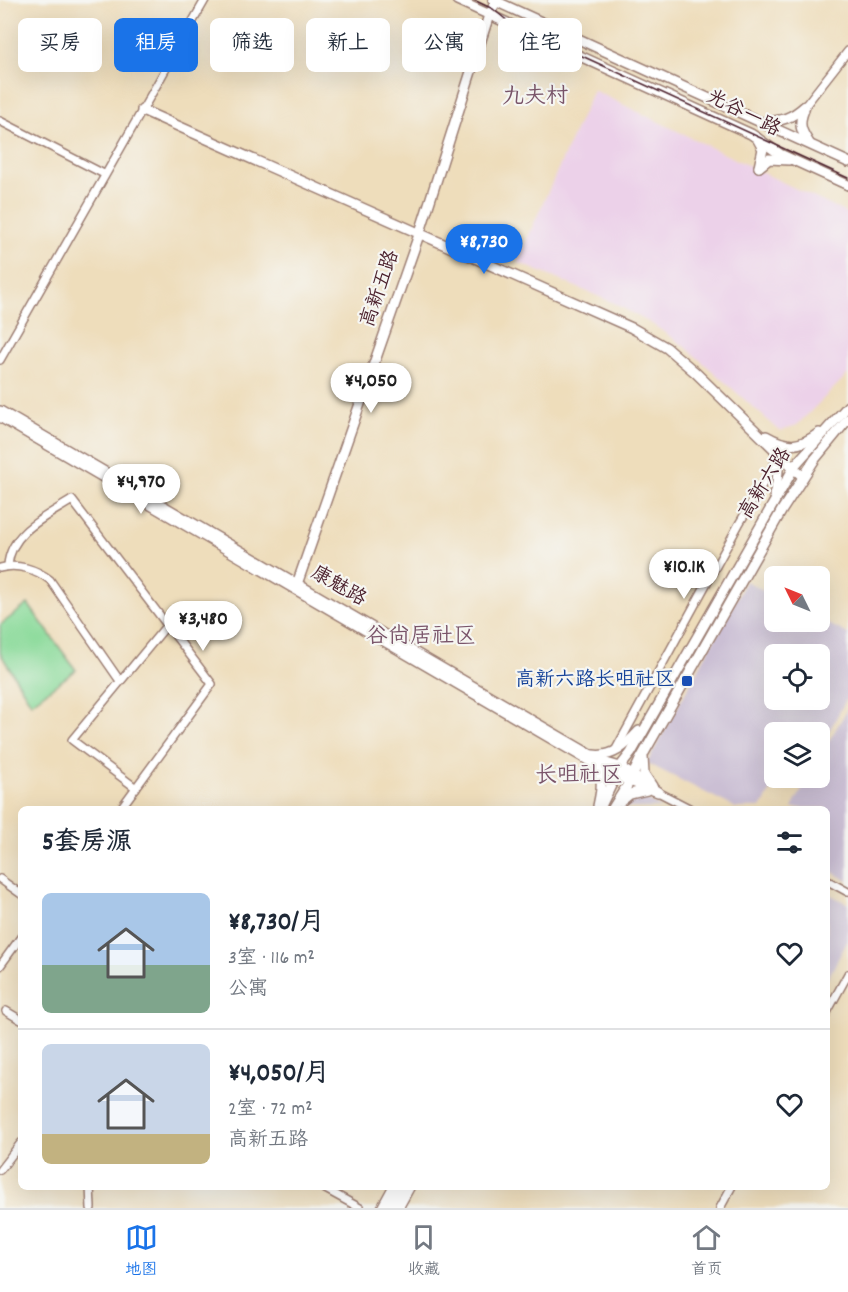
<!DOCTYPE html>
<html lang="zh">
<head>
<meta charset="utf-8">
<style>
	body { margin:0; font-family:Dekko,"LXGW WenKai TC",sans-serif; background:#f2f2f3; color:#1f2937; height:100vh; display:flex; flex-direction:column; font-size:22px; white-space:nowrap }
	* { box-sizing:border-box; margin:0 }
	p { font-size:20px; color:#747a83 }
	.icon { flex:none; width:33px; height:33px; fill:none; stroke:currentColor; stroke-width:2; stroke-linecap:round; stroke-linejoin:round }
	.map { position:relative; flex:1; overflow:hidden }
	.details { position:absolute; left:18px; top:806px; width:812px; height:384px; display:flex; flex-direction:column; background:#fff; border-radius:9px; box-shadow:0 6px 24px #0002 }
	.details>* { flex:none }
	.guide { position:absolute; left:18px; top:18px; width:813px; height:54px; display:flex; gap:12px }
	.needle { width:39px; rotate:313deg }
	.fabs { position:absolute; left:764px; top:566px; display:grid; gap:12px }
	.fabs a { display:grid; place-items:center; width:66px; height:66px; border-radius:9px; background:#fff; box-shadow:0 6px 24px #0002; font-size:30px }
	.price { position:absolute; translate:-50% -51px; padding:0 14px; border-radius:21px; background:#fff; color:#222; font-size:20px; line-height:39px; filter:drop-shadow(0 2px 3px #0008) }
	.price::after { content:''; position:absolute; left:50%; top:36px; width:18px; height:14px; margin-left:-9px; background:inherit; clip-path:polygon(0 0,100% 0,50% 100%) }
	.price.current { background:#1a73e8; color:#fff }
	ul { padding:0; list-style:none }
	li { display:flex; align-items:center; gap:18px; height:150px; padding:0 24px }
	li+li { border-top:2px solid #e0e1e3 }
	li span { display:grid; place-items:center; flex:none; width:168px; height:120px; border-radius:9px; color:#555 }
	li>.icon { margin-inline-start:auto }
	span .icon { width:72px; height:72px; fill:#fffc; stroke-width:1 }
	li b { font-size:26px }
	h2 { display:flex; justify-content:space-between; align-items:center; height:72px; padding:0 24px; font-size:26px }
	.pill { padding:0 21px; border-radius:9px; background:#fff; box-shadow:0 6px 24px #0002; font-size:21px; line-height:54px }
	.pill.current { background:#1a73e8; color:#fff }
	.menu { display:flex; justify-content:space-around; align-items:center; height:84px; border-top:2px solid #e0e1e3; background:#fff; font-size:16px; color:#747a83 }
	.menu a { display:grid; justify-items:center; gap:3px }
	.menu .current { color:#1a73e8 }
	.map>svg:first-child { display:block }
	.built { fill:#ecd1e9 }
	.industrial { fill:#cbbfd4; fill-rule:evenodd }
	.green { fill:#8ada9a; stroke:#6a7c62; stroke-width:1.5 }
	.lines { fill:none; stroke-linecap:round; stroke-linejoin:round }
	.minor-casing { stroke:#9c7e73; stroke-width:10 }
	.major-casing { stroke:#9c7e73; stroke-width:12 }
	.highway-casing { stroke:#9c7e73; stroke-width:14 }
	.minor { stroke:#fff; stroke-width:7 }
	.major { stroke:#fff; stroke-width:9 }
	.highway { stroke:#fff; stroke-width:10 }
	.tram { stroke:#4a1f2b; stroke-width:1.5 }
	.transit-dot { fill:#1a4fb4; stroke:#f6f6f2; stroke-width:2 }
	.labels { text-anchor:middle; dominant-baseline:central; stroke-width:4.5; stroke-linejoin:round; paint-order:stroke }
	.street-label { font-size:20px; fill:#4a1f2b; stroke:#f6f6f2 }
	.transit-label { font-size:20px; fill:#164399; stroke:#f6f6f2; text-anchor:end }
	.quarter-label { font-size:22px; fill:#7a556a; stroke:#f6f6f2 }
</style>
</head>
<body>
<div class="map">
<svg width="848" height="1208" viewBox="0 0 848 1208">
	<rect width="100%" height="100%" fill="#f6f6f2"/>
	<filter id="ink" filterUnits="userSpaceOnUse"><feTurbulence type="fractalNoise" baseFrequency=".0167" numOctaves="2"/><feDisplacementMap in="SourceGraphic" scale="12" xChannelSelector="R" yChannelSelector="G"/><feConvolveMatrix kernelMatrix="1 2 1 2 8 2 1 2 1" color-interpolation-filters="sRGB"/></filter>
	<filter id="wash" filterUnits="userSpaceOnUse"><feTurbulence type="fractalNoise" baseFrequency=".008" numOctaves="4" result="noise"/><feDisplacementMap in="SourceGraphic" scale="24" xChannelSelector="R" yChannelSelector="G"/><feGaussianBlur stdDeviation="1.35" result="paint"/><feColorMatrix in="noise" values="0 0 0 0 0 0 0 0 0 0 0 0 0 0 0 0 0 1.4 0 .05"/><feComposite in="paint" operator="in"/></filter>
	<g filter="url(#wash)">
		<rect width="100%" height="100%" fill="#edb"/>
		<polygon class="built" points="593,90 848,214 848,374 797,425 780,431 683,345 652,324 614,303 517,262"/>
		<g class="industrial">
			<path d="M746,581l28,15v25h45v-2l29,15v62l-29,54v-18h-45v45h5l-18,31h-25l-89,-45zM774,654h45v45h-45z"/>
			<polygon points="848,708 848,881 827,869 826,808 792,808 809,777 819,777 819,758"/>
			<polygon points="642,799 648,801 662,808 624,808 629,803"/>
			<polygon points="827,893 848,904 848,940 827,980"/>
		</g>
		<polygon class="green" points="28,604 76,670 31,703 0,653 0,625"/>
	</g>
	<g filter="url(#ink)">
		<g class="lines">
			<defs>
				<g id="minor">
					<polyline points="805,106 848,51"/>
					<polyline points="0,121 104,174"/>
					<polyline points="0,360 205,0"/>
					<path d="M8,565c3,-34 38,-48 64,-65l140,184 -91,124"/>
					<path d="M0,568c17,-5 36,1 50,12l70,101"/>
					<polyline points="615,751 739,524 777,460"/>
					<polyline points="136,788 72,740 167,625"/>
					<polyline points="658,792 689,808"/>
					<polyline points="0,879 21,894"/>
					<polyline points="826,880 848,892"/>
					<polyline points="0,966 21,937"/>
					<polyline points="6,1011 21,1020"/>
					<polyline points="826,1014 848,974"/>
					<polyline points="0,1170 21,1143"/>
					<polyline points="90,1186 91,1208"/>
					<polyline points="320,1186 360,1208"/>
					<polyline points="720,1208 732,1186"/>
				</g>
				<g id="major">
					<polyline points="457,0 751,134 780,154 848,185"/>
					<polyline points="493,0 848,162"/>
					<polyline points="142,110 632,328 667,348 696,373 803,477"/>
					<path d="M804,110c-6,14 -3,21 5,33"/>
					<path d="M764,122c18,-1 28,-4 41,-16"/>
					<polyline points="757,138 763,149 759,167"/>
					<polyline points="759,167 769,159 789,160"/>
					<polyline points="0,411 603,762 620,767 658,792 617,776 600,767 0,417"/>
					<path d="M766,436c21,12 33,12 53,-3"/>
					<path d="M774,495c5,-15 5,-31 1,-46"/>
					<polyline points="296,587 421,229 489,15 497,0"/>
					<path d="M593,755c20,3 33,-10 46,-24"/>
					<polyline points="643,757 644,774 652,786"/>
					<path d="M594,765c11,12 7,27 4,41"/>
					<polyline points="620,802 630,794 647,790"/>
					<polyline points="600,808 620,767 631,753 796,464 848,406"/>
					<polyline points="613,808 630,781 640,760 782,510 815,459 848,419"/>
					<polyline points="382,1208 394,1186"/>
					<polyline points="398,1208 410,1186"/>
				</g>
				<polyline id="highway" points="392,1208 404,1186"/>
			</defs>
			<use href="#minor" class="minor-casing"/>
			<use href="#major" class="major-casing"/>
			<use href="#highway" class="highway-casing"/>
			<use href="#minor" class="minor"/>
			<use href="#major" class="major"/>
			<use href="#highway" class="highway"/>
			<polyline class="tram" points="474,0 493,9 510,23 848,178"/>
		</g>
	</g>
	<rect class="transit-dot" x="681" y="675" width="12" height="12" rx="3"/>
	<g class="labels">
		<g class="street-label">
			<text transform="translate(743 114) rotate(27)">光谷一路</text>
			<text transform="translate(381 289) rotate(-71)">高新五路</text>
			<text transform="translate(766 484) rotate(-58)">高新六路</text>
			<text transform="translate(338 587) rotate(30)">康魅路</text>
		</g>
		<g class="transit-label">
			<text x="675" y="681">高新六路长咀社区</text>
		</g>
		<g class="quarter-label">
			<text x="535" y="97">九夫村</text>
			<text x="421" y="637">谷尚居社区</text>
			<text x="579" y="776">长咀社区</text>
		</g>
	</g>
</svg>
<div class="fabs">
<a><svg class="needle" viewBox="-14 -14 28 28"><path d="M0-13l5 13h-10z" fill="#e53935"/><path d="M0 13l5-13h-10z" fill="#747a83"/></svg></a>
<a><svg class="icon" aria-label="locate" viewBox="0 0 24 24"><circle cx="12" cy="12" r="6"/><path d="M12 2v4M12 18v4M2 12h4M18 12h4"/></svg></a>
<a><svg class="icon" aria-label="layers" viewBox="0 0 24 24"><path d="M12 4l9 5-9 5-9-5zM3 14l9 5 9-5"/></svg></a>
</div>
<b class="price current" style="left:484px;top:275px">¥8,730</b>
<b class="price" style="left:371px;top:414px">¥4,050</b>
<b class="price" style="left:141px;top:515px">¥4,970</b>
<b class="price" style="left:684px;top:600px">¥10.1K</b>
<b class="price" style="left:203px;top:652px">¥3,480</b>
<div class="guide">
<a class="pill">买房</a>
<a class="pill current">租房</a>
<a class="pill">筛选</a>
<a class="pill">新上</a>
<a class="pill">公寓</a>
<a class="pill">住宅</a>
</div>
<section class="details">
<h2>5套房源<svg class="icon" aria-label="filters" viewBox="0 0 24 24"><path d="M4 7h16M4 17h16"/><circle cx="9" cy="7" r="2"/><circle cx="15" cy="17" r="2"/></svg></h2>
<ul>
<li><span style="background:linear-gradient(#a9c7e8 60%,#7fa58c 0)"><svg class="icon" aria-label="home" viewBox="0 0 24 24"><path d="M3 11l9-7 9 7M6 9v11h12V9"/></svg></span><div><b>¥8,730/月</b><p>3室 · 116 m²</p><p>公寓</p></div><svg class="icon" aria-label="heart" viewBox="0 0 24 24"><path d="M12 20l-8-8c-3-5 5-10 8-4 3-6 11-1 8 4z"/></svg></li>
<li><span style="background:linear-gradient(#c9d6e8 75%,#c2b280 0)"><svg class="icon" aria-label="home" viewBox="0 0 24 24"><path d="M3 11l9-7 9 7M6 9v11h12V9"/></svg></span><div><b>¥4,050/月</b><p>2室 · 72 m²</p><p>高新五路</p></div><svg class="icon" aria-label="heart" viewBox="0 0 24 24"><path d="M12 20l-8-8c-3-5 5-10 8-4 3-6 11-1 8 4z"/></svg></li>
</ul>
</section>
</div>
<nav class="menu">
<a class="current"><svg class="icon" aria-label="map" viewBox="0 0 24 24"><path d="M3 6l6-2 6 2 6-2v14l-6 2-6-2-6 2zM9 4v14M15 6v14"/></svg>地图</a>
<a><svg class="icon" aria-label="saved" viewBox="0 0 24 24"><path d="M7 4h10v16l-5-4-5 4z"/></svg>收藏</a>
<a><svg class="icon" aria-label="home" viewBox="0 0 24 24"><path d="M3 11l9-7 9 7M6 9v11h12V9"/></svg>首页</a>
</nav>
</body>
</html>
